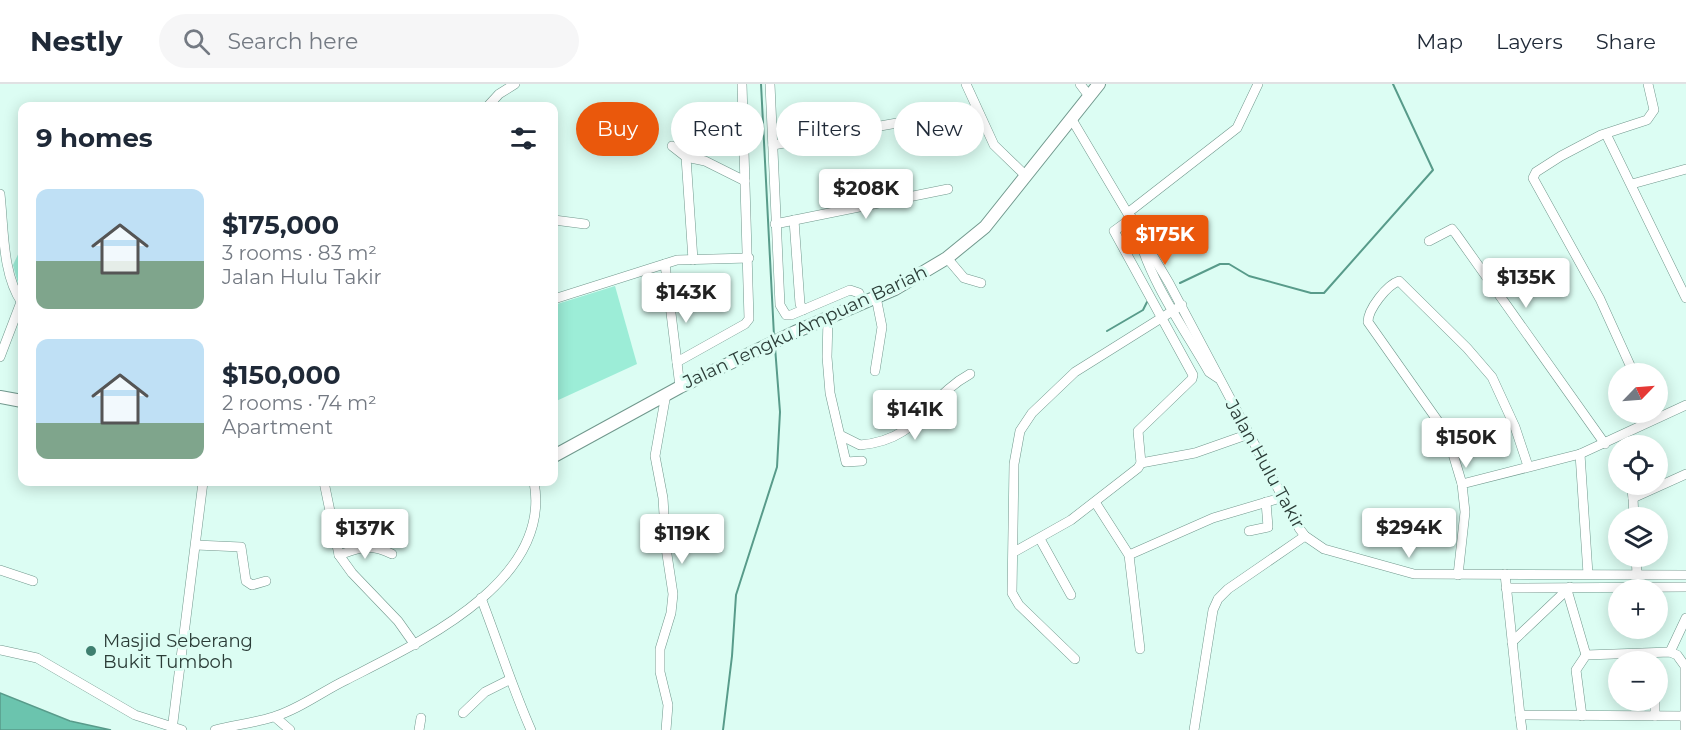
<!DOCTYPE html>
<html lang="en">
<head>
<meta charset="utf-8">
<style>
	body { margin:0; font-family:Montserrat,sans-serif; background:#f6f6f7; color:#1f2937; height:100vh; display:flex; flex-direction:column; font-size:22px; white-space:nowrap }
	* { box-sizing:border-box; margin:0 }
	p { font-size:20px; color:#747a83 }
	.icon { flex:none; width:33px; height:33px; fill:none; stroke:currentColor; stroke-width:2; stroke-linecap:round; stroke-linejoin:round }
	.map { position:relative; flex:1; overflow:hidden }
	.details { position:absolute; left:18px; top:18px; width:540px; height:384px; display:flex; flex-direction:column; background:#fff; border-radius:12px; box-shadow:0 3px 15px #0003 }
	.details>* { flex:none }
	.hud { position:absolute; left:576px; top:18px; width:570px; height:54px; display:flex; gap:12px }
	.needle { width:39px; rotate:65deg }
	.buttons { position:absolute; left:1608px; top:279px; display:grid; gap:12px }
	.buttons a { display:grid; place-items:center; width:60px; height:60px; border-radius:50%; background:#fff; box-shadow:0 3px 15px #0003; font-size:30px }
	.price { position:absolute; translate:-50% -51px; padding:0 14px; border-radius:6px; background:#fff; color:#222; font-size:20px; line-height:39px; filter:drop-shadow(0 2px 3px #0008) }
	.price::after { content:''; position:absolute; left:50%; top:36px; width:18px; height:14px; margin-left:-9px; background:inherit; clip-path:polygon(0 0,100% 0,50% 100%) }
	.price.active { background:#ea580c; color:#fff }
	ul { padding:0; list-style:none }
	li { display:flex; align-items:center; gap:18px; height:150px; padding:0 18px }
	li span { display:grid; place-items:center; flex:none; width:168px; height:120px; border-radius:12px; color:#555 }
	li>.icon { margin-inline-start:auto }
	span .icon { width:72px; height:72px; fill:#fffc; stroke-width:1 }
	li b { font-size:26px }
	h2 { display:flex; justify-content:space-between; align-items:center; height:72px; padding:0 18px; font-size:26px }
	.pill { padding:0 21px; border-radius:27px; background:#fff; box-shadow:0 3px 15px #0003; font-size:21px; line-height:54px }
	.pill.active { background:#ea580c; color:#fff }
	header { display:flex; align-items:center; gap:36px; box-sizing:border-box; height:84px; padding:0 30px; background:#fff; border-bottom:2px solid #e0e1e3 }
	header strong { font-size:28px }
	nav { display:flex; gap:33px; margin-inline-start:auto; font-size:21px }
	.search { width:420px; height:54px; background:#f6f6f7; display:flex; align-items:center; gap:15px; box-sizing:border-box; padding:0 21px; border-radius:33px; color:#747a83; font-size:22px }
	.map>svg:first-child { display:block }
	.green { fill:#9cedd7 }
	.water { fill:#6bc4ae; stroke:#589b8a; stroke-width:1.5 }
	.lines { fill:none; stroke-linecap:round; stroke-linejoin:round }
	.stream { stroke:#589b8a; stroke-width:2 }
	.minor-casing { stroke:#71988d; stroke-width:10 }
	.major-casing { stroke:#71988d; stroke-width:14 }
	.minor { stroke:#fff; stroke-width:9 }
	.major { stroke:#fff; stroke-width:12 }
	.poi-dot { fill:#3e7f6f; stroke:#dcfdf3; stroke-width:2 }
	.labels { text-anchor:middle; dominant-baseline:central; stroke-width:6; stroke-linejoin:round; paint-order:stroke }
	.street-label { font-size:18px; fill:#2b3c37; stroke:#dcfdf3 }
	.poi-label { font-size:18px; fill:#2b3c37; stroke:#dcfdf3; text-anchor:start }
</style>
</head>
<body>
<header>
<strong>Nestly</strong>
<div class="search"><svg class="icon" aria-label="search" viewBox="0 0 24 24"><circle cx="10" cy="10" r="6"/><path d="M15 15l6 6"/></svg>Search here</div>
<nav><a>Map</a><a>Layers</a><a>Share</a></nav>
</header>
<div class="map">
<svg width="1686" height="646" viewBox="0 0 1686 646">
	<rect width="100%" height="100%" fill="#dcfdf3"/>
	<g class="green">
		<polygon points="22,162 22,214 13,181"/>
		<polygon points="615,202 637,280 554,318 554,221"/>
	</g>
	<polygon class="water" points="0,609 70,637 111,646 0,646"/>
	<g class="lines">
		<g class="stream">
			<polyline points="761,0 774,252"/>
			<polyline points="1180,199 1220,180 1229,180 1249,192 1311,209 1324,209 1433,86 1393,0"/>
			<polyline points="1107,247 1143,226 1147,218"/>
			<polyline points="723,646 732,572 736,511 777,383 780,328 775,263"/>
		</g>
		<defs>
			<g id="minor">
				<polyline points="770,0 780,221 786,231 791,231 850,206 859,209 863,219"/>
				<polyline points="966,0 994,61 1025,91"/>
				<polyline points="1080,0 1089,12"/>
				<polyline points="488,22 499,10 515,0"/>
				<polyline points="1071,34 1169,199 1299,444 1305,452 1324,465 1414,490 1686,491"/>
				<polyline points="1606,50 1686,214"/>
				<polyline points="773,61 976,25"/>
				<polyline points="672,62 686,73 693,176"/>
				<polyline points="686,73 705,77 745,97"/>
				<polyline points="1632,100 1686,85"/>
				<path d="M0,110c4,35 2,80 22,109"/>
				<polyline points="1129,128 1237,44 1258,0"/>
				<polyline points="554,136 585,140"/>
				<polyline points="794,136 800,220 803,226"/>
				<polyline points="775,140 948,105"/>
				<path d="M1138,149c11,47 47,97 71,139l9,6"/>
				<polyline points="1429,157 1452,145 1456,150 1605,360"/>
				<polyline points="947,174 964,194 981,199"/>
				<polyline points="665,180 680,303"/>
				<polyline points="554,215 677,176 749,174"/>
				<polyline points="828,234 827,273 830,309 846,378 862,377"/>
				<polyline points="0,273 21,218"/>
				<polyline points="677,278 745,240 749,235 742,0"/>
				<polyline points="875,287 882,243 876,213"/>
				<polyline points="1634,290 1600,215 1533,94 1536,88 1561,72 1601,51 1647,36 1654,26 1648,0"/>
				<path d="M840,351l20,10c60,-5 66,-47 110,-71"/>
				<polyline points="1580,370 1588,490"/>
				<polyline points="1141,379 1195,369 1249,350"/>
				<polyline points="324,398 339,471 352,489 398,537 415,561"/>
				<path d="M1462,400l-15,-50 -79,-112c0,-13 19,-37 31,-41l68,67 25,29 23,50 13,39"/>
				<polyline points="1631,400 1633,414 1686,390"/>
				<polyline points="1633,414 1634,434"/>
				<polyline points="1095,418 1129,471 1140,565"/>
				<polyline points="1249,447 1268,443 1266,418"/>
				<polyline points="1040,455 1071,511"/>
				<polyline points="196,461 241,463 246,497 252,501 266,497"/>
				<polyline points="1014,468 1071,436 1138,384 1141,379 1138,347 1192,295 1193,291 1114,147 1132,134"/>
				<path d="M339,471c23,-8 30,-12 53,-1"/>
				<polyline points="1129,471 1213,434 1284,413"/>
				<polyline points="1636,472 1637,490"/>
				<polyline points="0,486 33,497"/>
				<polyline points="1505,490 1520,631 1686,632"/>
				<polyline points="1458,491 1465,428 1462,400 1580,370 1686,321"/>
				<polyline points="1506,504 1686,503"/>
				<polyline points="1567,506 1586,571"/>
				<path d="M481,514c17,44 31,89 50,132"/>
				<polyline points="1512,558 1570,503"/>
				<polyline points="0,566 37,574 135,631 182,646"/>
				<polyline points="1670,568 1686,534"/>
				<polyline points="1075,575 1019,521 1012,509 1014,380 1020,347 1032,329 1075,288 1182,221"/>
				<polyline points="1655,616 1655,632"/>
				<polyline points="463,629 485,608 509,596"/>
				<polyline points="1520,631 1522,646"/>
				<polyline points="1582,632 1576,586 1586,571 1670,568 1677,571 1685,582 1685,646"/>
				<polyline points="275,633 290,646"/>
				<polyline points="172,646 203,398"/>
				<path d="M215,646c19,-5 39,-7 58,-13 25,-7 50,-26 73,-37 72,-37 207,-98 188,-198"/>
				<polyline points="419,646 421,634"/>
				<polyline points="666,646 668,621 660,588 660,565 671,529 673,510 666,464 663,414 655,372 666,310"/>
				<polyline points="1194,646 1213,526 1218,515 1228,505 1305,452"/>
			</g>
			<g id="major">
				<polyline points="0,313 22,317"/>
				<polyline points="554,372 680,303 795,248 895,205 947,174 985,143 1099,0"/>
			</g>
		</defs>
		<use href="#minor" class="minor-casing"/>
		<use href="#major" class="major-casing"/>
		<use href="#minor" class="minor"/>
		<use href="#major" class="major"/>
	</g>
	<circle class="poi-dot" cx="91" cy="567" r="6"/>
	<g class="labels">
		<g class="street-label">
			<text transform="translate(805 243) rotate(-25)">Jalan Tengku Ampuan Bariah</text>
			<text transform="translate(1265 380) rotate(61)">Jalan Hulu Takir</text>
		</g>
		<g class="poi-label">
			<text x="103" y="557">Masjid Seberang<tspan x="103" dy="21">Bukit Tumboh</tspan></text>
		</g>
	</g>
</svg>
<div class="buttons">
<a><svg class="needle" viewBox="-14 -14 28 28"><path d="M0-13l5 13h-10z" fill="#e53935"/><path d="M0 13l5-13h-10z" fill="#747a83"/></svg></a>
<a><svg class="icon" aria-label="locate" viewBox="0 0 24 24"><circle cx="12" cy="12" r="6"/><path d="M12 2v4M12 18v4M2 12h4M18 12h4"/></svg></a>
<a><svg class="icon" aria-label="layers" viewBox="0 0 24 24"><path d="M12 4l9 5-9 5-9-5zM3 14l9 5 9-5"/></svg></a>
<a>+</a>
<a>−</a>
</div>
<b class="price" style="left:866px;top:136px">$208K</b>
<b class="price active" style="left:1165px;top:182px">$175K</b>
<b class="price" style="left:1526px;top:225px">$135K</b>
<b class="price" style="left:686px;top:240px">$143K</b>
<b class="price" style="left:915px;top:357px">$141K</b>
<b class="price" style="left:1466px;top:385px">$150K</b>
<b class="price" style="left:1409px;top:475px">$294K</b>
<b class="price" style="left:365px;top:476px">$137K</b>
<b class="price" style="left:682px;top:481px">$119K</b>
<div class="hud">
<a class="pill active">Buy</a>
<a class="pill">Rent</a>
<a class="pill">Filters</a>
<a class="pill">New</a>
</div>
<section class="details">
<h2>9 homes<svg class="icon" aria-label="filters" viewBox="0 0 24 24"><path d="M4 7h16M4 17h16"/><circle cx="9" cy="7" r="2"/><circle cx="15" cy="17" r="2"/></svg></h2>
<ul>
<li><span style="background:linear-gradient(#bfe0f5 60%,#7fa58c 0)"><svg class="icon" aria-label="home" viewBox="0 0 24 24"><path d="M3 11l9-7 9 7M6 9v11h12V9"/></svg></span><div><b>$175,000</b><p>3 rooms · 83 m²</p><p>Jalan Hulu Takir</p></div></li>
<li><span style="background:linear-gradient(#bfe0f5 70%,#7fa58c 0)"><svg class="icon" aria-label="home" viewBox="0 0 24 24"><path d="M3 11l9-7 9 7M6 9v11h12V9"/></svg></span><div><b>$150,000</b><p>2 rooms · 74 m²</p><p>Apartment</p></div></li>
</ul>
</section>
</div>
</body>
</html>
